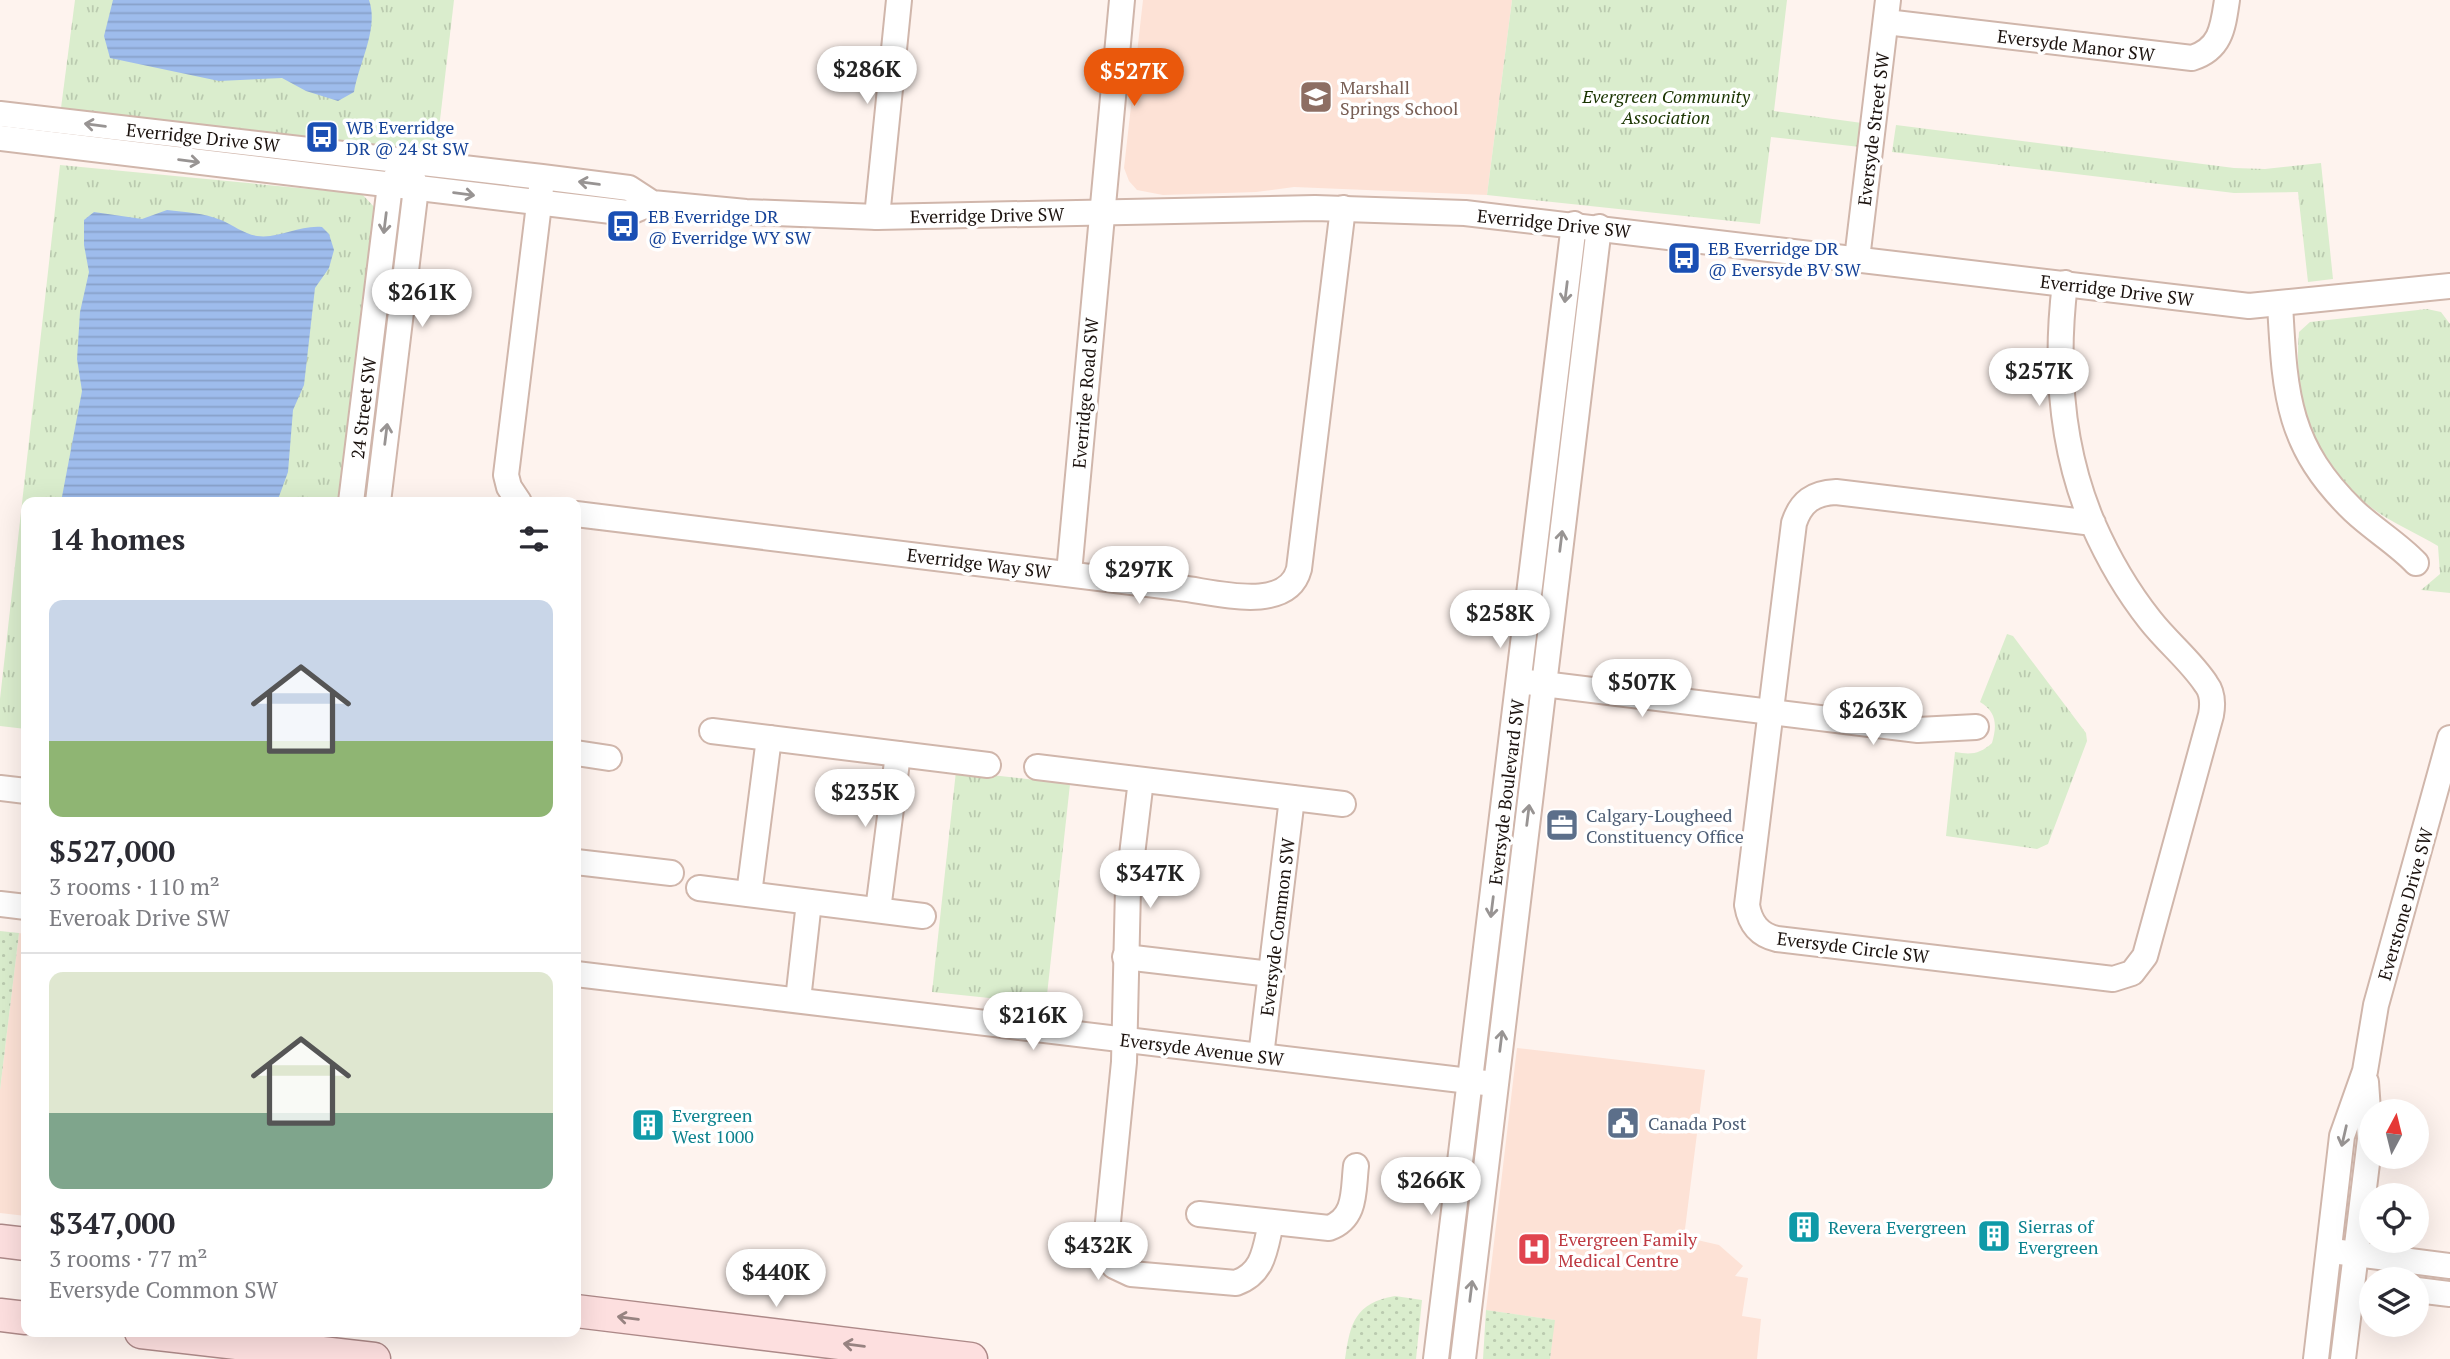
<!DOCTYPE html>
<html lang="en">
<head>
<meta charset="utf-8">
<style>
	body { margin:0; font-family:"PT Serif",serif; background:#f2f2f3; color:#2b2b33; height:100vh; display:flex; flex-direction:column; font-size:26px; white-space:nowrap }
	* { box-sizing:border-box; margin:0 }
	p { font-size:23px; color:#7c7c81 }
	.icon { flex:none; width:38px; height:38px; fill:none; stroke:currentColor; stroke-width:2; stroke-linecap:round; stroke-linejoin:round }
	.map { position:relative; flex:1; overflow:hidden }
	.details { position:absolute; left:21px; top:497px; width:560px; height:840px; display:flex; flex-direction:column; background:#fff; border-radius:14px; box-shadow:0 7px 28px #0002 }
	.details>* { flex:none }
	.needle { width:46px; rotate:7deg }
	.controls { position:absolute; left:2359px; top:1099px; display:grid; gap:14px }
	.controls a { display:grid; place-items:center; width:70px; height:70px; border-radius:50%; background:#fff; box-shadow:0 7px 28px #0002; font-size:35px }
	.price { position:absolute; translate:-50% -60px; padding:0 16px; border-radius:24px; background:#fff; color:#222; font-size:23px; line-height:46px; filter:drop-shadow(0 2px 4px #0008) }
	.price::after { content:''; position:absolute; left:50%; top:42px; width:21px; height:16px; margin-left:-10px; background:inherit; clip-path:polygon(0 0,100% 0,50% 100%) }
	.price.active { background:#ea580c; color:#fff }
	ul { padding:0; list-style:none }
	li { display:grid; align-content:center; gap:14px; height:371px; padding:0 28px }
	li+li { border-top:2px solid #e1e1e2 }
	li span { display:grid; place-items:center; height:217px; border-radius:14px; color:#555 }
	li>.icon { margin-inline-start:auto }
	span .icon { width:126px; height:126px; fill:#fffc; stroke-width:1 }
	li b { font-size:30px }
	h2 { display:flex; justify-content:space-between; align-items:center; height:84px; padding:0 28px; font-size:30px }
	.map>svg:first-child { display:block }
	.built { fill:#fde2d6 }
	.grass { fill:url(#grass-dots) }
	.park { fill:url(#park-tufts) }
	.water { fill:url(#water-rules) }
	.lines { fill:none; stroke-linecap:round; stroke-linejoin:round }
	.minor-casing { stroke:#d0b6ab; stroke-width:28 }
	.major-casing { stroke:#ad8988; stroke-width:35 }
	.minor { stroke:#fff; stroke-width:24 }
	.major { stroke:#fddfdf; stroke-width:32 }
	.oneway { stroke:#989493 }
	.oneway2 { stroke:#978381 }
	.labels { text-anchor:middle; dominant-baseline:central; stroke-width:7; stroke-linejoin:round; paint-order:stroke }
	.street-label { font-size:18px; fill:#1b120e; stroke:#fff }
	.education-label { font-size:18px; fill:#785e54; stroke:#fff; text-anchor:start }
	.park-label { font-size:18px; font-style:italic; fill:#1a3400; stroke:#fff }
	.transit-label { font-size:18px; fill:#164399; stroke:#fff; text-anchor:start }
	.service-label { font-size:18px; fill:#4e5e75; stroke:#fff; text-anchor:start }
	.culture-label { font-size:18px; fill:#0d838f; stroke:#fff; text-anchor:start }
	.health-label { font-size:18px; fill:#be3a42; stroke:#fff; text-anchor:start }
</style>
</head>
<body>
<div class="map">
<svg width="2450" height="1359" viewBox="0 0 2450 1359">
	<defs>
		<pattern id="grass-dots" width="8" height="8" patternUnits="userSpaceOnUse" patternTransform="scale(1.75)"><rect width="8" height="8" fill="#daedcd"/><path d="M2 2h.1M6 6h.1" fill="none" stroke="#bacaaf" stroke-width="1.8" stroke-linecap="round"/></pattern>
		<pattern id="park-tufts" width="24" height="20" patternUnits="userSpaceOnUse" patternTransform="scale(1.75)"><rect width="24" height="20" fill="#daedcd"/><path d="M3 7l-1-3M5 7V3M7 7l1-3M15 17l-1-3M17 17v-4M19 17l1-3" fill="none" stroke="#bacaaf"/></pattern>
		<pattern id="water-rules" width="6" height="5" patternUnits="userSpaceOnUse" patternTransform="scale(1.75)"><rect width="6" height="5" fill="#9ebcec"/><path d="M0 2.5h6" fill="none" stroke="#88a1c9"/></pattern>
	</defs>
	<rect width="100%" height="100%" fill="#fef3ee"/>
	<g class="built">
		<polygon points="1143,0 1512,0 1487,195 1294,187 1256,192 1163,195 1137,190 1129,181 1124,168"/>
		<polygon points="19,933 26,934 26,1216 0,1213 0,1090"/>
		<polygon points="1517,1048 1705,1070 1684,1237 1719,1245 1743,1266 1735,1276 1748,1278 1742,1316 1761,1319 1757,1359 1550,1359 1554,1320 1486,1310"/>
	</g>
	<g class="grass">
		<polygon points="0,931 19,933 0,1090"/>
		<path d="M1395,1296l27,4 -6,59h-71c5,-36 10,-56 50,-63z"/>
		<polygon points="1486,1310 1555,1320 1550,1359 1483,1359"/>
	</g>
	<g class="park">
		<polygon points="75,0 454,0 436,154 61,108"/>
		<polygon points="1512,0 1787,0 1774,111 1862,123 1860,147 1771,137 1760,224 1487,195"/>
		<polygon points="1896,125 2234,168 2265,169 2321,163 2333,279 2308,282 2298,192 2234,193 1892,152"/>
		<polygon points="60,165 362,194 376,209 344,502 26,502 26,729 0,726 0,699"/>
		<path d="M2427,309l14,3 9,12v269l-29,-3 19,-16 -2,-28c-23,-14 -49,-24 -70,-41 -56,-42 -75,-107 -69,-173l11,-10z"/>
		<path d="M2007,634l6,2 73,97 1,8 -39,103 -11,5 -91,-13 9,-84c16,3 25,2 37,-9 5,-17 5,-31 -12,-41z"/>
		<polygon points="956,771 1070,784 1046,1004 932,992"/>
	</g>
	<g class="water">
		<path d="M113,0h256c10,28 -10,63 -15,92l-16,9 -32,-10 -24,-13 -63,3 -109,-23 -6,-22z"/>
		<path d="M167,210c18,2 37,3 54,10 12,5 23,14 36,16 22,3 42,-11 65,-9l7,7 5,16 -5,18 -14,20 -11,97 -11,25 -5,62 -11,30h-216l21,-111 -5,-32 3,-47 9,-40 -5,-27v-25l10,-8 48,7z"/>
	</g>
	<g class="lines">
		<defs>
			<g id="minor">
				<path d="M1886,22l306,36c29,-9 31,-31 35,-58"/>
				<polyline points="0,114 542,177 629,188 652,203 746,212 877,217 1315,208 1465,213 2249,306 2450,286"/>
				<polyline points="0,138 628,213 652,203"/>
				<polyline points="877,217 899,0"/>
				<polyline points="1857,259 1888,0"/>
				<path d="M2065,283c-10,83 -5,164 28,241 15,34 34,67 57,96 17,22 41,41 56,64 7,9 7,20 5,31l-66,241 -13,17 -19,6 -336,-40c-18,-4 -27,-16 -30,-34l47,-382c7,-21 19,-30 42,-31l257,31"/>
				<path d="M2280,304c5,89 6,141 74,207 20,19 43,32 62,52"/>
				<polyline points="351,502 390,185 399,173"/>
				<polyline points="378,502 416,188 412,175"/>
				<polyline points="519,502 509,487 506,475 541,188"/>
				<path d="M576,514l604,74c35,4 107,26 119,-19l44,-361"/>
				<polyline points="1069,573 1122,0"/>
				<polyline points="1527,682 1918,730 1976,727"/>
				<polyline points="712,731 988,765"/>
				<polyline points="576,753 609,758"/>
				<polyline points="1037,767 1343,804"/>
				<path d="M1141,780l-13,108 -4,174 -19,190 9,14 17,8 105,9c28,-10 29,-34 35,-60"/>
				<polyline points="0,788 26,791"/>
				<polyline points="576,862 671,873"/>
				<polyline points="699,888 923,916"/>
				<polyline points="749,894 769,738"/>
				<polyline points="0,904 26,907"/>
				<polyline points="878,910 898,754"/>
				<polyline points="1125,957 1271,974"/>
				<polyline points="576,974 1486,1083"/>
				<polyline points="798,1000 809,902"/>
				<polyline points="1261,1056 1292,798"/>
				<path d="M1199,1214l130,14c28,-10 24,-38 27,-62"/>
				<polyline points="2340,1252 2450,1266"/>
				<polyline points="2417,1290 2450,1294"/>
				<polyline points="1436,1359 1574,224"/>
				<polyline points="1463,1359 1599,227"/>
				<polyline points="2316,1359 2342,1136 2365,1071 2376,1005 2450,738"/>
				<polyline points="2343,1359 2370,1139 2366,1082"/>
			</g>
			<g id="major">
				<polyline points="0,1241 26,1244"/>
				<polyline points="576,1311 971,1359"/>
				<polyline points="0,1315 26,1318"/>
				<polyline points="141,1332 374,1359"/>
			</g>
		</defs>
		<use href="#minor" class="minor-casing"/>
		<use href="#major" class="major-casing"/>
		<use href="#minor" class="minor"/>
		<use href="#major" class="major"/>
	</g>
	<defs><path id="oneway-shaft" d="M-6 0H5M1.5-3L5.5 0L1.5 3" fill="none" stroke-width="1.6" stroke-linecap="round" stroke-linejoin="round" transform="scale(1.75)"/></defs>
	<g class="oneway">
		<use href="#oneway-shaft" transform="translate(95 125) rotate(-173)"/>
		<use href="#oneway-shaft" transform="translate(189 161) rotate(7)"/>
		<use href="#oneway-shaft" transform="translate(589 183) rotate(-172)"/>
		<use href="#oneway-shaft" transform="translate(464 194) rotate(7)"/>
		<use href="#oneway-shaft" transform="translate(385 223) rotate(97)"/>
		<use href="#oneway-shaft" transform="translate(1566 292) rotate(97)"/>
		<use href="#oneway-shaft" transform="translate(386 434) rotate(-83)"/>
		<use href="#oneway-shaft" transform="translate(1561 541) rotate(-83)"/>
		<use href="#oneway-shaft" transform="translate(1528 815) rotate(-83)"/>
		<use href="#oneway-shaft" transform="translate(1492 907) rotate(97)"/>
		<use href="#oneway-shaft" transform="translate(1501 1041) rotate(-83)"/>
		<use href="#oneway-shaft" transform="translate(2344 1136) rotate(103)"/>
		<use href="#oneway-shaft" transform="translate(1471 1291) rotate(-83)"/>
	</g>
	<g class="oneway2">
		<use href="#oneway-shaft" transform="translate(628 1318) rotate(-173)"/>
		<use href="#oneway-shaft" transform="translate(854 1345) rotate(-173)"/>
	</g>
	<defs>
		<symbol id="school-square" viewBox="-11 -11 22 22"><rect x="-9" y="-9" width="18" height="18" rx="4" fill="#8d6e63" stroke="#fff"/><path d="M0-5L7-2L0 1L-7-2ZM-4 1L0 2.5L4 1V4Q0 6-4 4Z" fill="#fff"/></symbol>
		<symbol id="bus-square" viewBox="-11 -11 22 22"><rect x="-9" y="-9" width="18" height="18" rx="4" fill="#1a4fb4" stroke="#fff"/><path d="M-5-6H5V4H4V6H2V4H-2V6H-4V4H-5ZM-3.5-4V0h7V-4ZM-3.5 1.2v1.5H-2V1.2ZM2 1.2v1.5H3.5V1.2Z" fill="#fff"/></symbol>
		<symbol id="office-square" viewBox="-11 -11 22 22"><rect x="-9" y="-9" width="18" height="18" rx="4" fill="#5c6f8a" stroke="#fff"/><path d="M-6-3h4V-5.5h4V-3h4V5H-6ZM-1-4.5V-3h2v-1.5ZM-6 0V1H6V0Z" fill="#fff"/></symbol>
		<symbol id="civic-square" viewBox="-11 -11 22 22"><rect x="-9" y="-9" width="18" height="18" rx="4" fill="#5c6f8a" stroke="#fff"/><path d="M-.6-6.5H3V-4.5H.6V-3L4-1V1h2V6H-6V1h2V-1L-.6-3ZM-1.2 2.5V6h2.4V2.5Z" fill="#fff"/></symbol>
		<symbol id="building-square" viewBox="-11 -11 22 22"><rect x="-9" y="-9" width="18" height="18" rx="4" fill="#0f9aa8" stroke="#fff"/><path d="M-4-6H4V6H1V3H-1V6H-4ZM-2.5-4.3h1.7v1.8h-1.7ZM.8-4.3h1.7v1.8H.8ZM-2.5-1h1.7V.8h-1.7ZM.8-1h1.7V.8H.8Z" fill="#fff"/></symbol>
		<symbol id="hospital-square" viewBox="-11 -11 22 22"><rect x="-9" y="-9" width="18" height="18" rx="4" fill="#e0444e" stroke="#fff"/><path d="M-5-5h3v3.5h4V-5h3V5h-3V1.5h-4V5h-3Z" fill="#fff"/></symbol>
	</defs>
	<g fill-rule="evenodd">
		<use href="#school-square" x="1297" y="78" width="38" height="38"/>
		<use href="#bus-square" x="303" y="118" width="38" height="38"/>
		<use href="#bus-square" x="604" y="207" width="38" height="38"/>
		<use href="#bus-square" x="1665" y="239" width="38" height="38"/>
		<use href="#office-square" x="1543" y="806" width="38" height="38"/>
		<use href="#civic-square" x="1604" y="1104" width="38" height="38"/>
		<use href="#building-square" x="629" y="1106" width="38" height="38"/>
		<use href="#building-square" x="1785" y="1208" width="38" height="38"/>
		<use href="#building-square" x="1975" y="1217" width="38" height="38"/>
		<use href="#hospital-square" x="1515" y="1230" width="38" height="38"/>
	</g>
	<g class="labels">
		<g class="street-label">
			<text transform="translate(2076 45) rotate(7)">Eversyde Manor SW</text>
			<text transform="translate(1873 129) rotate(-83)">Eversyde Street SW</text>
			<text transform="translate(203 137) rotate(6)">Everridge Drive SW</text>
			<text transform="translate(987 215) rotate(-1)">Everridge Drive SW</text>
			<text transform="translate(1554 223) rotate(6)">Everridge Drive SW</text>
			<text transform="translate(2117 290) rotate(7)">Everridge Drive SW</text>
			<text transform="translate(1085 393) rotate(-85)">Everridge Road SW</text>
			<text transform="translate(363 408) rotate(-83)">24 Street SW</text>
			<text transform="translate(979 563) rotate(7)">Everridge Way SW</text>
			<text transform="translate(1506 792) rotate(-83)">Eversyde Boulevard SW</text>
			<text transform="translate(2405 904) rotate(-74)">Everstone Drive SW</text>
			<text transform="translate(1277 927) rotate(-83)">Eversyde Common SW</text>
			<text transform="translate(1853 947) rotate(7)">Eversyde Circle SW</text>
			<text transform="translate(1202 1049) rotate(7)">Eversyde Avenue SW</text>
		</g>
		<g class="education-label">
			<text x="1340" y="87">Marshall<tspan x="1340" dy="21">Springs School</tspan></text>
		</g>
		<g class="park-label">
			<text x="1666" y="96">Evergreen Community<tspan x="1666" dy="21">Association</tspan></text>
		</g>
		<g class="transit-label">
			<text x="346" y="127">WB Everridge<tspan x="346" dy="21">DR @ 24 St SW</tspan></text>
			<text x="648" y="216">EB Everridge DR<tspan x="648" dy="21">@ Everridge WY SW</tspan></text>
			<text x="1708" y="248">EB Everridge DR<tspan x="1708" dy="21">@ Eversyde BV SW</tspan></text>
		</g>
		<g class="service-label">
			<text x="1586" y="815">Calgary-Lougheed<tspan x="1586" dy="21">Constituency Office</tspan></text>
			<text x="1648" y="1123">Canada Post</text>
		</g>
		<g class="culture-label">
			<text x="672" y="1115">Evergreen<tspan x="672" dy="21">West 1000</tspan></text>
			<text x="2018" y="1226">Sierras of<tspan x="2018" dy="21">Evergreen</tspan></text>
			<text x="1828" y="1227">Revera Evergreen</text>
		</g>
		<g class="health-label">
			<text x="1558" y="1239">Evergreen Family<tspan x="1558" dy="21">Medical Centre</tspan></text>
		</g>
	</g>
</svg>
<div class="controls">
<a><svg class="needle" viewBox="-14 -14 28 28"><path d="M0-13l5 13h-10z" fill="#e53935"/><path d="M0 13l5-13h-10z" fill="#7c7c81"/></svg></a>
<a><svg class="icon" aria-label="locate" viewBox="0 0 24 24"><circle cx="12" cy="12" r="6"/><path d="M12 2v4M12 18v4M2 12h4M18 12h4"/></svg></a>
<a><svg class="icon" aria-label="layers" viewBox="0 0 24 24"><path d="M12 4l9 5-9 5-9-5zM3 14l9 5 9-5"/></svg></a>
</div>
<b class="price" style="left:867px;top:106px">$286K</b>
<b class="price active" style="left:1134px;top:108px">$527K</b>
<b class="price" style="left:422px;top:329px">$261K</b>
<b class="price" style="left:2039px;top:408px">$257K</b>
<b class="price" style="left:1139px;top:606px">$297K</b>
<b class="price" style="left:1500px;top:650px">$258K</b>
<b class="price" style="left:1642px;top:719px">$507K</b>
<b class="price" style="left:1873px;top:747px">$263K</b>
<b class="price" style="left:865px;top:829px">$235K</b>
<b class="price" style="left:1150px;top:910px">$347K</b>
<b class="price" style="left:1033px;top:1052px">$216K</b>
<b class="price" style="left:1431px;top:1217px">$266K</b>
<b class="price" style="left:1098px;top:1282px">$432K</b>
<b class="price" style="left:776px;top:1309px">$440K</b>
<section class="details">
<h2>14 homes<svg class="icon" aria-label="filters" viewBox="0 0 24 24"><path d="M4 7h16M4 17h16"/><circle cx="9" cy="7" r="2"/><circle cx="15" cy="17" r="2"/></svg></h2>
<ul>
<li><span style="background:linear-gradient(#c9d6e8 65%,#8fb573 0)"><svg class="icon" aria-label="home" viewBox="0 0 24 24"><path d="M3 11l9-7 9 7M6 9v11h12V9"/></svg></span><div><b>$527,000</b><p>3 rooms · 110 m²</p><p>Everoak Drive SW</p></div></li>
<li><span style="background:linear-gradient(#dfe7d0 65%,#7fa58c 0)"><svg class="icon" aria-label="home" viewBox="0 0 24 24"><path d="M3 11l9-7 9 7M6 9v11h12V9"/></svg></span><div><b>$347,000</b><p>3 rooms · 77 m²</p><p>Eversyde Common SW</p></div></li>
</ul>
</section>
</div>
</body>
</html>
